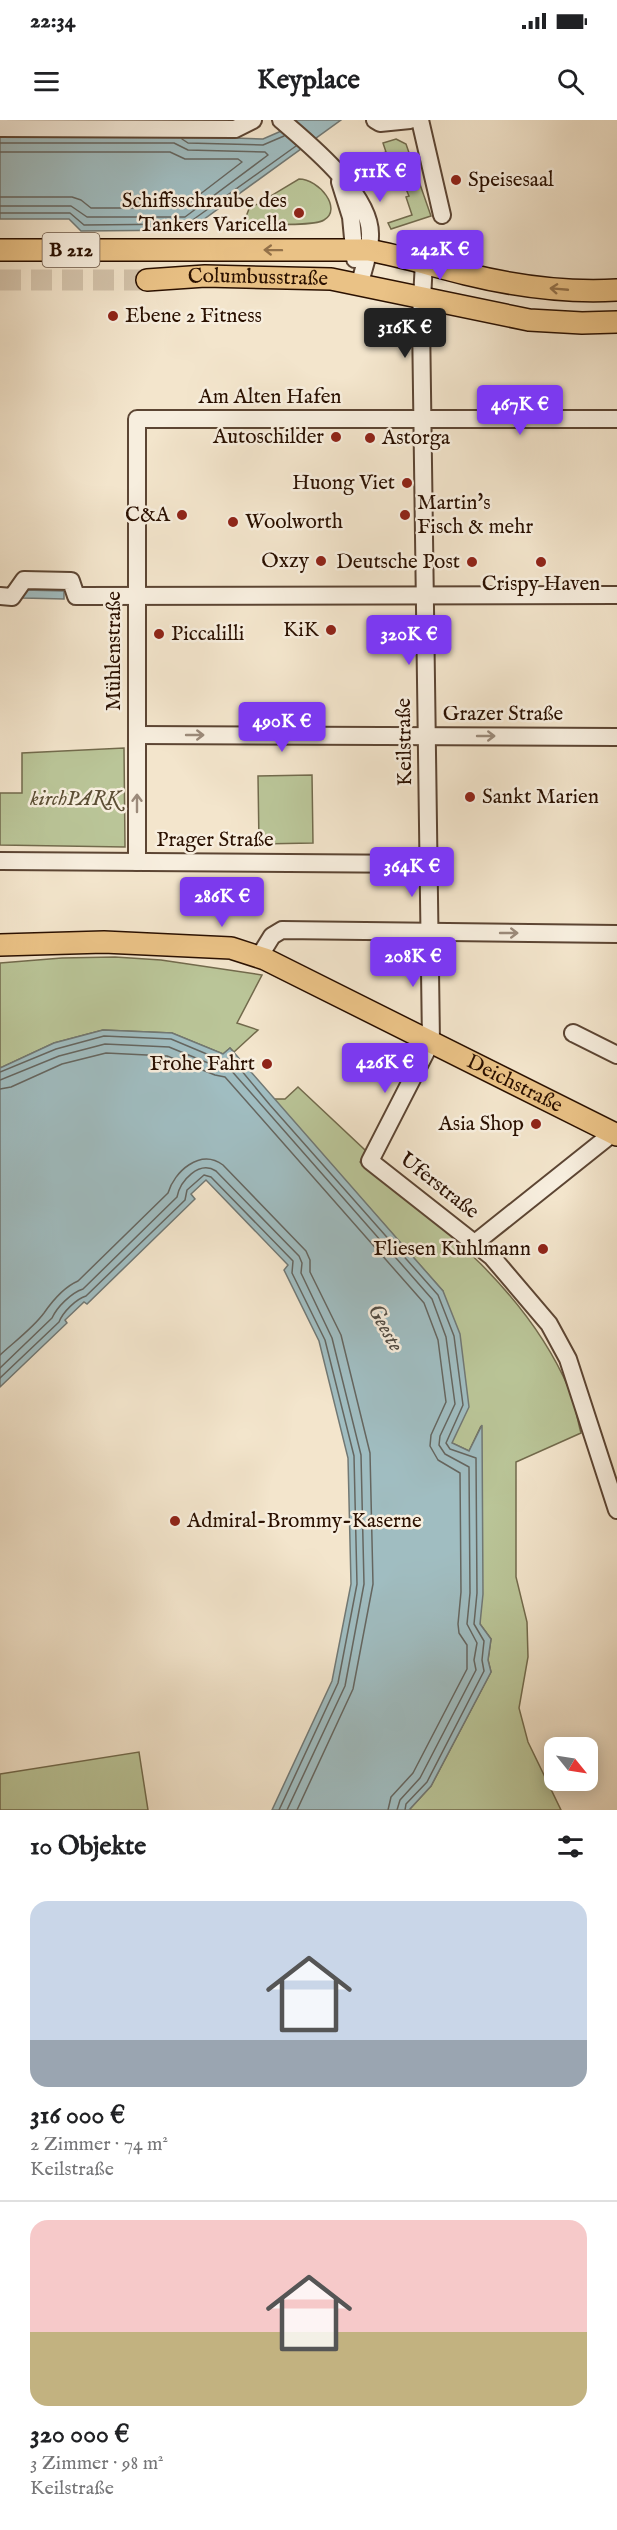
<!DOCTYPE html>
<html lang="de">
<head>
<meta charset="utf-8">
<style>
	body { margin:0; font-family:"IM FELL English",serif; background:#f2f2f2; color:#202124; height:100vh; display:flex; flex-direction:column; font-size:22px; white-space:nowrap }
	* { box-sizing:border-box; margin:0 }
	p { font-size:20px; color:#757577 }
	.icon { flex:none; width:33px; height:33px; fill:none; stroke:currentColor; stroke-width:2; stroke-linecap:round; stroke-linejoin:round }
	.map { position:relative; height:1690px; overflow:hidden }
	.panel { display:flex; flex-direction:column; background:#fff; flex:1 }
	.panel>* { flex:none }
	.needle { width:39px; rotate:120deg }
	.fabs { position:absolute; left:544px; top:1617px; display:grid; gap:12px }
	.fabs a { display:grid; place-items:center; width:54px; height:54px; border-radius:12px; background:#fff; box-shadow:0 3px 15px #0003; font-size:30px }
	.price { position:absolute; translate:-50% -51px; padding:0 14px; border-radius:6px; background:#7c3aed; color:#fff; font-size:20px; line-height:39px; filter:drop-shadow(0 2px 3px #0008) }
	.price::after { content:''; position:absolute; left:50%; top:36px; width:18px; height:14px; margin-left:-9px; background:inherit; clip-path:polygon(0 0,100% 0,50% 100%) }
	.price.selected { background:#222; color:#fff }
	ul { padding:0; list-style:none }
	li { display:grid; align-content:center; gap:12px; height:318px; padding:0 30px }
	li+li { border-top:2px solid #e0e0e0 }
	li span { display:grid; place-items:center; height:186px; border-radius:18px; color:#555 }
	li>.icon { margin-inline-start:auto }
	span .icon { width:108px; height:108px; fill:#fffc; stroke-width:1 }
	li b { font-size:26px }
	h2 { display:flex; justify-content:space-between; align-items:center; height:72px; padding:0 30px; font-size:26px }
	.status { display:flex; justify-content:space-between; align-items:center; height:42px; padding:0 30px; background:#fff; direction:ltr }
	.status svg { height:16px; fill:currentColor }
	header { display:flex; justify-content:space-between; align-items:center; height:78px; padding:0 30px; background:#fff; font-size:27px; font-weight:800 }
	.map>svg:first-child { display:block }
	.green { fill:#bac598; stroke:#726a4c; stroke-width:1.5 }
	.water { fill:#a0bdc1; stroke:#717874; stroke-width:1.5 }
	.lines { fill:none; stroke-linecap:round; stroke-linejoin:round }
	.shore { stroke:#656660; stroke-width:1.5 }
	.major-tunnel { stroke:#d5c5ad; stroke-width:21; stroke-dasharray:21 10; stroke-linecap:butt }
	.minor-casing { stroke:#5c4533; stroke-width:20 }
	.major-casing { stroke:#2a1000; stroke-width:24 }
	.minor { stroke:#f7eede; stroke-width:16 }
	.major { stroke:#eac286; stroke-width:21 }
	.oneway { stroke:#94724a }
	.oneway2 { stroke:#9b8a7a }
	.poi-dot { fill:#8f2418; stroke:#f7eede; stroke-width:2 }
	.labels { text-anchor:middle; dominant-baseline:central; stroke-width:5; stroke-linejoin:round; paint-order:stroke }
	.shield { fill:#f7eede; stroke:#685343; stroke-width:1.5 }
	.shield-label { font-size:20px; font-weight:bold; fill:#2a1000 }
	.poi-label { font-size:21px; fill:#2a1000; stroke:#f7eede; text-anchor:end }
	.street-label { font-size:21px; fill:#2a1000; stroke:#f7eede }
	.park-label { font-size:21px; font-style:italic; fill:#5c4f35; stroke:#f7eede }
	.water-label { font-size:22px; font-style:italic; fill:#534d44; stroke:#f7eede }
</style>
</head>
<body>
<div class="status"><b>22:34</b><svg viewBox="0 0 49 12"><path d="M0 12V9h3v3zM5 12V6h3v6zM10 12V3h3v9zM15 12V0h3v12zM26 1h20v11H26zM47 4h2v5h-2z"/></svg></div>
<header><svg class="icon" aria-label="menu" viewBox="0 0 24 24"><path d="M4 6h16M4 12h16M4 18h16"/></svg>Keyplace<svg class="icon" aria-label="search" viewBox="0 0 24 24"><circle cx="10" cy="10" r="6"/><path d="M15 15l6 6"/></svg></header>
<div class="map">
<svg width="617" height="1690" viewBox="0 0 617 1690">
	<rect width="100%" height="100%" fill="#f3e5cc"/>
	<filter id="stains"><feTurbulence type="fractalNoise" baseFrequency=".00333" numOctaves="4"/><feColorMatrix values="0 0 0 0 .2 0 0 0 0 .09 0 0 0 0 .02 0 0 0 .5 -.17"/></filter>
	<radialGradient id="worn" r=".72"><stop offset=".6" stop-color="#630" stop-opacity="0"/><stop offset="1" stop-color="#630" stop-opacity=".3"/></radialGradient>
	<g class="green">
		<polygon points="396,19 406,24 431,96 391,109 388,103 412,95 406,77 409,76 406,69 404,70 397,52 373,60 365,39 386,32 383,23"/>
		<path d="M299,59c20,0 44,30 25,41 -11,7 -65,4 -81,4l6,-15z"/>
		<polygon points="124,628 125,727 0,725 0,673 22,673 22,633"/>
		<polygon points="312,655 313,723 259,724 258,656"/>
		<polygon points="115,837 161,840 262,855 237,903 258,910 234,932 230,928 223,934 172,913 103,910 54,923 0,948 0,843 62,838"/>
		<path d="M298,967l68,64 -6,11c81,63 167,129 209,227 6,13 8,30 12,44l-65,29v115l11,45 1,35 -9,51 9,34 33,68h-152l22,-24 60,-114 -3,-12 3,-21 -11,-15 1,-198 -12,25 -17,-8 -9,-152 -170,-192h12z"/>
		<polygon points="139,1632 148,1690 0,1690 0,1654"/>
	</g>
	<g class="water">
		<polygon points="294,0 341,0 189,110 81,111 69,99 0,99 0,10 263,19 279,12"/>
		<polygon points="24,470 64,471 64,479 23,478"/>
		<polygon points="103,910 172,913 223,934 230,928 443,1171 460,1214 469,1287 452,1323 469,1331 482,1305 483,1474 480,1504 491,1519 488,1540 491,1552 431,1666 409,1690 272,1690 332,1561 351,1464 348,1338 319,1221 284,1150 288,1145 206,1060 191,1074 195,1079 87,1184 84,1182 65,1200 67,1203 0,1267 0,948 54,923"/>
	</g>
	<g class="lines">
		<g class="shore">
			<polyline points="182,19 188,23 263,25 284,16"/>
			<polyline points="0,23 174,23 188,30 265,32 268,35 185,97 87,97 71,86 0,86"/>
			<polyline points="0,32 170,32 185,39 238,39 242,42 182,88 91,88 81,80 72,77 0,77"/>
			<polyline points="0,93 70,93 84,105 187,104 296,26"/>
			<polyline points="0,952 56,929 104,916 171,919 221,940 231,938 270,985 438,1175 454,1216 463,1285 446,1323 450,1329 476,1338 477,1473 474,1504 484,1521 482,1540 484,1551 427,1662 406,1684 405,1690"/>
			<polyline points="0,960 59,936 105,924 169,927 218,947 229,948 432,1179 446,1217 455,1284 440,1316 439,1325 445,1334 469,1347 470,1473 467,1504 477,1523 474,1540 476,1550 420,1658 400,1680 397,1690"/>
			<polyline points="0,969 11,967 62,944 106,933 167,936 215,955 225,957 424,1183 438,1220 446,1282 431,1315 430,1326 438,1340 460,1353 461,1472 458,1504 459,1513 467,1525 467,1549 413,1653 391,1677 388,1690"/>
			<path d="M0,1235c14,-13 33,-27 44,-42 9,-13 20,-26 34,-32l90,-88c6,-21 32,-45 55,-28l83,86 4,9v12l31,63 29,118 3,131 -20,105 -56,121"/>
			<path d="M0,1248l52,-50c5,-11 19,-25 31,-29l94,-92c3,-16 22,-37 39,-26l83,85 3,7 -1,10 31,65 29,117 3,129 -19,102 -58,124"/>
			<path d="M0,1258l59,-56c4,-10 17,-23 27,-26l99,-96 2,-10 17,-15 7,2 82,84 -1,12 33,67 29,116 3,128 -19,99 -59,127"/>
		</g>
		<polyline class="major-tunnel" points="0,160 147,160"/>
		<defs>
			<g id="minor">
				<path d="M281,0c28,24 91,75 89,116 0,17 -7,34 -11,50"/>
				<polyline points="375,0 380,3 410,0"/>
				<polyline points="420,0 442,95"/>
				<polyline points="0,8 235,9 253,0"/>
				<polyline points="340,62 351,97 355,139"/>
				<polyline points="424,141 421,199 431,922 370,1041 492,1137 549,1204 568,1239 617,1390"/>
				<polyline points="0,476 12,477 24,460 71,461 76,476 617,475"/>
				<polyline points="137,615 617,617"/>
				<polyline points="0,741 429,744"/>
				<polyline points="137,742 137,299 617,299"/>
				<polyline points="259,837 272,816 282,810 617,814"/>
				<polyline points="573,913 617,935"/>
				<polyline points="475,1123 613,1013"/>
			</g>
			<g id="major">
				<path d="M0,130h368c34,6 65,16 98,24 49,12 101,19 151,16"/>
				<path id="s1" d="M147,160l58,-4 126,3 198,41 53,3 35,-1"/>
				<path id="s2" d="M0,825l104,-3 127,6 34,11 352,176"/>
			</g>
		</defs>
		<use href="#minor" class="minor-casing"/>
		<use href="#major" class="major-casing"/>
		<use href="#minor" class="minor"/>
		<use href="#major" class="major"/>
	</g>
	<defs><path id="oneway-shaft" d="M-6 0H5M1.5-3L5.5 0L1.5 3" fill="none" stroke-width="1.6" stroke-linecap="round" stroke-linejoin="round" transform="scale(1.5)"/></defs>
	<g class="oneway">
		<use href="#oneway-shaft" transform="translate(273 130) rotate(-179)"/>
		<use href="#oneway-shaft" transform="translate(559 169) rotate(-175)"/>
	</g>
	<g class="oneway2">
		<use href="#oneway-shaft" transform="translate(195 615)"/>
		<use href="#oneway-shaft" transform="translate(486 616)"/>
		<use href="#oneway-shaft" transform="translate(137 683) rotate(-90)"/>
		<use href="#oneway-shaft" transform="translate(509 813)"/>
	</g>
	<g class="poi-dot">
		<circle cx="456" cy="60" r="6"/>
		<circle cx="299" cy="93" r="6"/>
		<circle cx="113" cy="196" r="6"/>
		<circle cx="336" cy="317" r="6"/>
		<circle cx="370" cy="318" r="6"/>
		<circle cx="407" cy="363" r="6"/>
		<circle cx="182" cy="395" r="6"/>
		<circle cx="405" cy="395" r="6"/>
		<circle cx="233" cy="402" r="6"/>
		<circle cx="321" cy="441" r="6"/>
		<circle cx="472" cy="442" r="6"/>
		<circle cx="541" cy="442" r="6"/>
		<circle cx="331" cy="510" r="6"/>
		<circle cx="159" cy="514" r="6"/>
		<circle cx="470" cy="677" r="6"/>
		<circle cx="267" cy="944" r="6"/>
		<circle cx="536" cy="1004" r="6"/>
		<circle cx="543" cy="1129" r="6"/>
		<circle cx="175" cy="1401" r="6"/>
	</g>
	<g class="labels">
		<rect class="shield" x="42.5" y="113" width="57" height="34" rx="4.5"/>
		<g class="shield-label">
			<text x="71" y="130">B 212</text>
		</g>
		<g class="poi-label">
			<text x="468" y="60" text-anchor="start">Speisesaal</text>
			<text x="287" y="81">Schiffsschraube des<tspan x="287" dy="24">Tankers Varicella</tspan></text>
			<text x="125" y="196" text-anchor="start">Ebene 2 Fitness</text>
			<text x="324" y="317">Autoschilder</text>
			<text x="382" y="318" text-anchor="start">Astorga</text>
			<text x="395" y="363">Huong Viet</text>
			<text x="417" y="383" text-anchor="start">Martin's<tspan x="417" dy="24">Fisch &amp; mehr</tspan></text>
			<text x="170" y="395">C&amp;A</text>
			<text x="245" y="402" text-anchor="start">Woolworth</text>
			<text x="309" y="441">Oxzy</text>
			<text x="460" y="442">Deutsche Post</text>
			<text x="541" y="464" text-anchor="middle">Crispy Haven</text>
			<text x="319" y="510">KiK</text>
			<text x="171" y="514" text-anchor="start">Piccalilli</text>
			<text x="482" y="677" text-anchor="start">Sankt Marien</text>
			<text x="255" y="944">Frohe Fahrt</text>
			<text x="524" y="1004">Asia Shop</text>
			<text x="531" y="1129">Fliesen Kuhlmann</text>
			<text x="187" y="1401" text-anchor="start">Admiral-Brommy-Kaserne</text>
		</g>
		<g class="street-label">
			<text stroke="none"><textPath href="#s1" startOffset="111">Columbusstraße</textPath></text>
			<text x="270" y="277">Am Alten Hafen</text>
			<text transform="translate(114 531) rotate(-90)">Mühlenstraße</text>
			<text x="503" y="594">Grazer Straße</text>
			<text transform="translate(405 622) rotate(-91)">Keilstraße</text>
			<text x="215" y="720">Prager Straße</text>
			<text stroke="none"><textPath href="#s2" startOffset="546">Deichstraße</textPath></text>
			<text transform="translate(439 1066) rotate(38)">Uferstraße</text>
		</g>
		<g class="park-label">
			<text x="75" y="679">kirchPARK</text>
		</g>
		<g class="water-label">
			<text transform="translate(385 1208) rotate(61)">Geeste</text>
		</g>
	</g>
	<rect width="100%" height="100%" filter="url(#stains)"/>
	<rect width="100%" height="100%" fill="url(#worn)"/>
</svg>
<div class="fabs">
<a><svg class="needle" viewBox="-14 -14 28 28"><path d="M0-13l5 13h-10z" fill="#e53935"/><path d="M0 13l5-13h-10z" fill="#757577"/></svg></a>
</div>
<b class="price" style="left:380px;top:83px">511K €</b>
<b class="price" style="left:440px;top:161px">242K €</b>
<b class="price selected" style="left:405px;top:239px">316K €</b>
<b class="price" style="left:520px;top:316px">467K €</b>
<b class="price" style="left:409px;top:546px">320K €</b>
<b class="price" style="left:282px;top:633px">490K €</b>
<b class="price" style="left:412px;top:778px">364K €</b>
<b class="price" style="left:222px;top:808px">286K €</b>
<b class="price" style="left:413px;top:868px">208K €</b>
<b class="price" style="left:385px;top:974px">426K €</b>
</div>
<section class="panel">
<h2>10 Objekte<svg class="icon" aria-label="filters" viewBox="0 0 24 24"><path d="M4 7h16M4 17h16"/><circle cx="9" cy="7" r="2"/><circle cx="15" cy="17" r="2"/></svg></h2>
<ul>
<li><span style="background:linear-gradient(#c9d6e8 75%,#9aa5b1 0)"><svg class="icon" aria-label="home" viewBox="0 0 24 24"><path d="M3 11l9-7 9 7M6 9v11h12V9"/></svg></span><div><b>316 000 €</b><p>2 Zimmer · 74 m²</p><p>Keilstraße</p></div></li>
<li><span style="background:linear-gradient(#f6c9c9 60%,#c2b280 0)"><svg class="icon" aria-label="home" viewBox="0 0 24 24"><path d="M3 11l9-7 9 7M6 9v11h12V9"/></svg></span><div><b>320 000 €</b><p>3 Zimmer · 98 m²</p><p>Keilstraße</p></div></li>
</ul>
</section>
</body>
</html>
